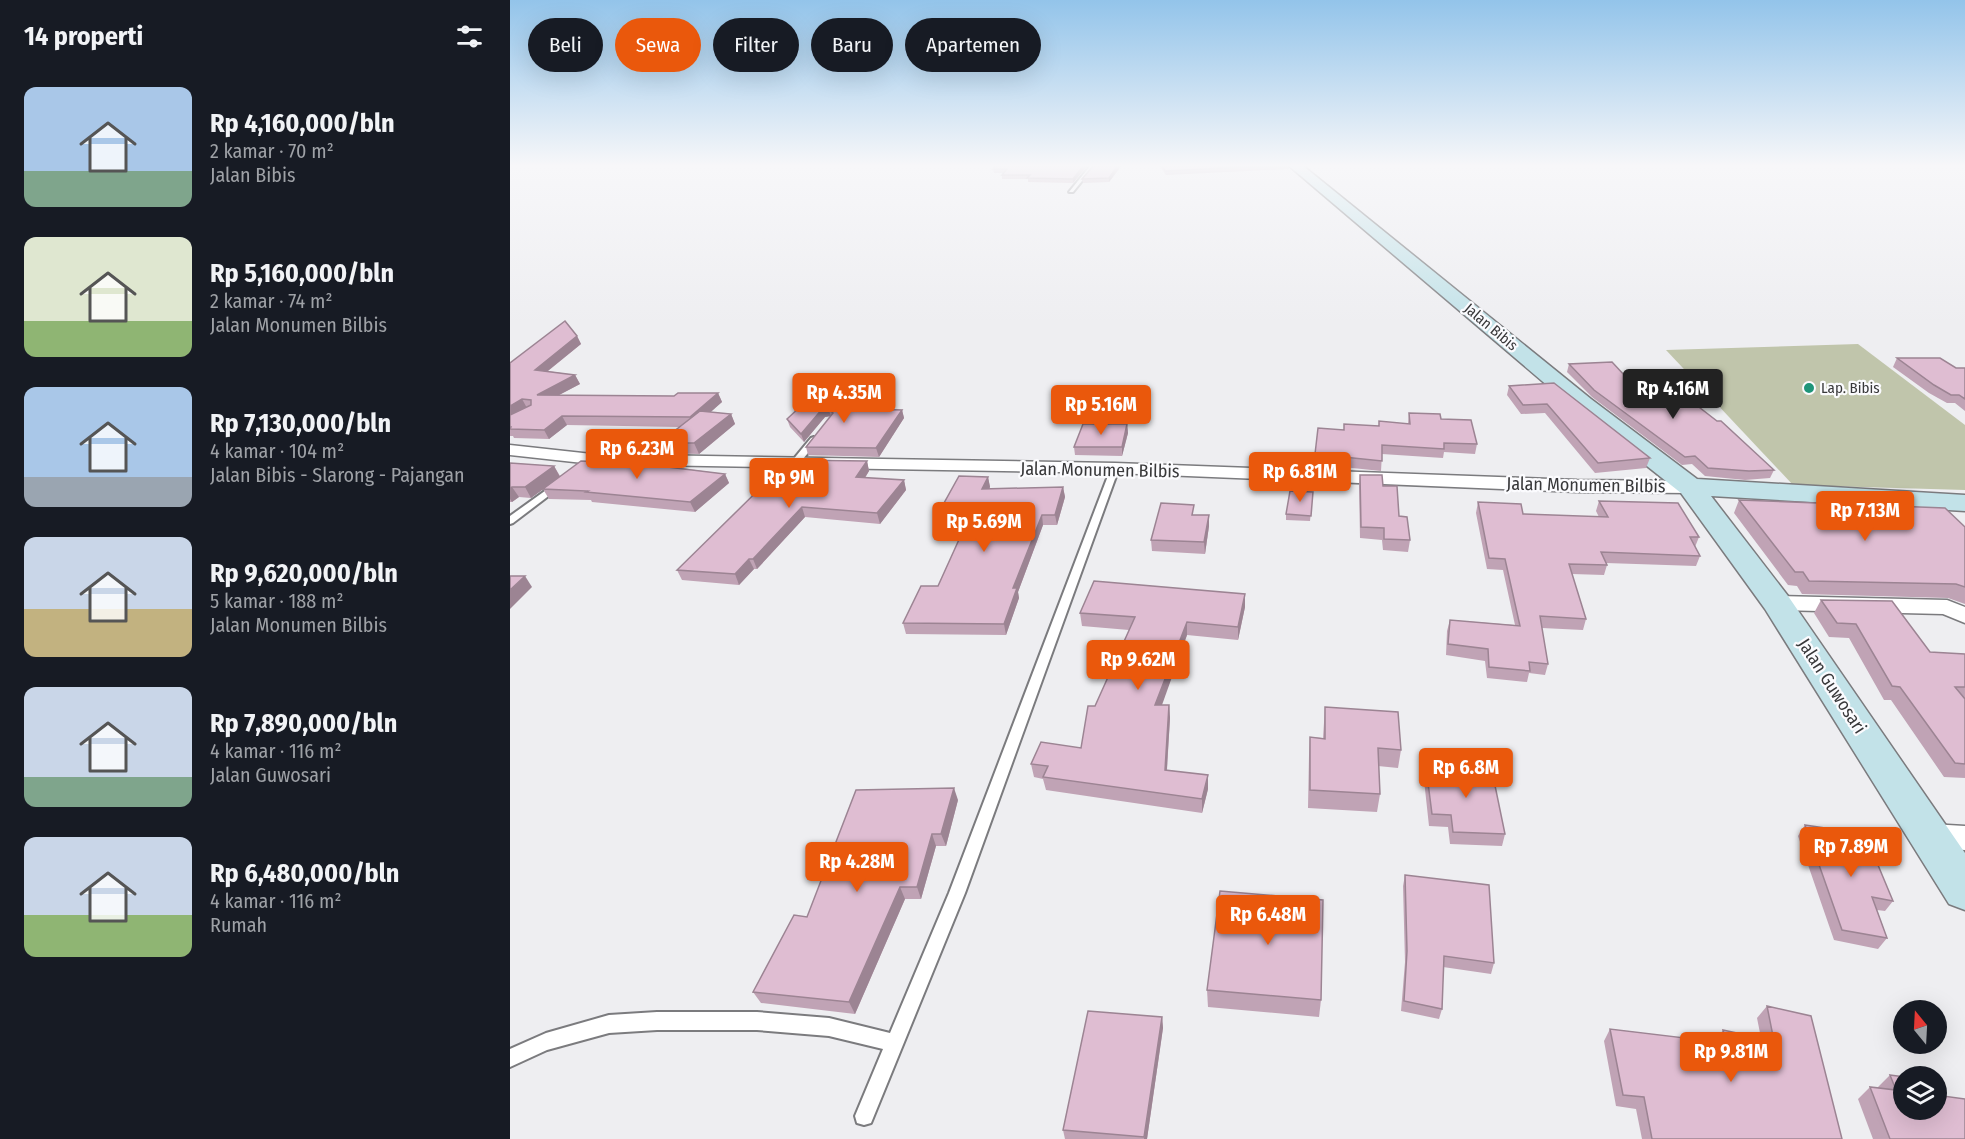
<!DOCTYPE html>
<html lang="id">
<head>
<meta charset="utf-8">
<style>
	body { margin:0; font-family:"Fira Sans Condensed",sans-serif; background:#20242c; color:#f1f3f6; height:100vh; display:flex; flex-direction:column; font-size:22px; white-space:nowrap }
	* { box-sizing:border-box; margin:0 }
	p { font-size:20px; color:#9ea1a6 }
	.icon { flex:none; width:33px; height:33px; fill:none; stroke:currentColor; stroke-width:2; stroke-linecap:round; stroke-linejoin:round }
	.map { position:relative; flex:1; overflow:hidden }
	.panel { display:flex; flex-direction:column; background:#171b24; width:510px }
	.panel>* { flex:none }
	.top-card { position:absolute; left:18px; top:18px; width:570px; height:54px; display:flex; gap:12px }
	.needle { width:39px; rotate:342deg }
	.tools { position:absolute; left:1383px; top:1000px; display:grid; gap:12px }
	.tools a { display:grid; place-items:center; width:54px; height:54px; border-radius:50%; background:#171b24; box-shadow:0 6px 24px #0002; font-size:30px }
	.price { position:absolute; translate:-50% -51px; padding:0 14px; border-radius:6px; background:#ea580c; color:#fff; font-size:20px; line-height:39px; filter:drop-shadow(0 2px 3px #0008) }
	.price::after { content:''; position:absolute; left:50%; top:36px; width:18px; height:14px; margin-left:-9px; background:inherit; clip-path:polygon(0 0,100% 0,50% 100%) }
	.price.current { background:#222; color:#fff }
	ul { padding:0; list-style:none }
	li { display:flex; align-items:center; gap:18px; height:150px; padding:0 24px }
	li span { display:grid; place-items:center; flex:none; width:168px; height:120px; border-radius:12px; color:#555 }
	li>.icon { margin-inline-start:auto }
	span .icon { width:72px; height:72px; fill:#fffc; stroke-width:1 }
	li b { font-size:26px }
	h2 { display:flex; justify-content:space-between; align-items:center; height:72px; padding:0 24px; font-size:26px }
	.pill { padding:0 21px; border-radius:27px; background:#171b24; box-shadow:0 6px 24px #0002; font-size:21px; line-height:54px }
	.pill.current { background:#ea580c; color:#fff }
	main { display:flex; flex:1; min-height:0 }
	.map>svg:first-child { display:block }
	.green { fill:#c0c5ab }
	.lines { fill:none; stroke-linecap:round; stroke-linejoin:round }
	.lane-casing { stroke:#7b7b7e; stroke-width:4 }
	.street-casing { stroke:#7b7b7e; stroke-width:3 }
	.secondary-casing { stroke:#7b7b7e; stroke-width:3 }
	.lane { fill:#fff; fill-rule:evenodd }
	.street { fill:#fff; fill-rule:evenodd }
	.secondary { fill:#c2e2e8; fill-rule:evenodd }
	.wall { fill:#c0a3b5 }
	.shaded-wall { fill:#9c8493 }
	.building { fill:#dfbdd2; stroke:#9c8493; stroke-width:1.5 }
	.poi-dot { fill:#1f9579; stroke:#fbfbfe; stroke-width:2 }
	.labels { text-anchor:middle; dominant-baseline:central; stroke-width:4.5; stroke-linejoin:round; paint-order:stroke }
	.far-street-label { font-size:15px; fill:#38383a; stroke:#fbfbfe }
	.far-poi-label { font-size:15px; fill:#38383a; stroke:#fbfbfe; text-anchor:start }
	.street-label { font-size:18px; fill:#38383a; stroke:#fbfbfe }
</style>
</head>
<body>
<main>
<section class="panel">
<h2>14 properti<svg class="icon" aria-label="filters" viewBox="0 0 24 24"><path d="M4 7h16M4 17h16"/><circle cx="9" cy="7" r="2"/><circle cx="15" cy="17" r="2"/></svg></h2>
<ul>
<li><span style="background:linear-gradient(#a9c7e8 70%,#7fa58c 0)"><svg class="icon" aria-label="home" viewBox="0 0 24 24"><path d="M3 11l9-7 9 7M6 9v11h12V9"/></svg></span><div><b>Rp 4,160,000/bln</b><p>2 kamar · 70 m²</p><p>Jalan Bibis</p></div></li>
<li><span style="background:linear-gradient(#dfe7d0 70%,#8fb573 0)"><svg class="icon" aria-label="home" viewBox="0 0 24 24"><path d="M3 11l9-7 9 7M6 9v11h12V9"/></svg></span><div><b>Rp 5,160,000/bln</b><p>2 kamar · 74 m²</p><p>Jalan Monumen Bilbis</p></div></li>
<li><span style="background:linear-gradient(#a9c7e8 75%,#9aa5b1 0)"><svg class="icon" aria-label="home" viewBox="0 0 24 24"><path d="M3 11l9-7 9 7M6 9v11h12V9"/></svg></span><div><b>Rp 7,130,000/bln</b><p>4 kamar · 104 m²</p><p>Jalan Bibis - Slarong - Pajangan</p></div></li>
<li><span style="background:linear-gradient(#c9d6e8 60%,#c2b280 0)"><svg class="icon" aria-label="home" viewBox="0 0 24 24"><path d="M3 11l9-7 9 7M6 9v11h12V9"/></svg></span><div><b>Rp 9,620,000/bln</b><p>5 kamar · 188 m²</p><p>Jalan Monumen Bilbis</p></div></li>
<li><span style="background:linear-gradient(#c9d6e8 75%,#7fa58c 0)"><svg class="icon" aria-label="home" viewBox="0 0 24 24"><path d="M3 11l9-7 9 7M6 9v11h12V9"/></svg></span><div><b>Rp 7,890,000/bln</b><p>4 kamar · 116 m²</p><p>Jalan Guwosari</p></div></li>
<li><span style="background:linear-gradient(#c9d6e8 65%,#8fb573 0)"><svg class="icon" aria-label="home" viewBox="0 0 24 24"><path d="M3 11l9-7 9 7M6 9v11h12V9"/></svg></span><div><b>Rp 6,480,000/bln</b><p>4 kamar · 116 m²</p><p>Rumah</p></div></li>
</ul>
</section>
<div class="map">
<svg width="1455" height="1139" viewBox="0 0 1455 1139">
	<rect width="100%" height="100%" fill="#eeeef1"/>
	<polygon class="green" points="1348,344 1455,425 1455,490 1283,485 1156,350"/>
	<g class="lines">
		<defs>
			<g id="lane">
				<polygon points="581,165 585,165 563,192 559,192"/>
				<polygon points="304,437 308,440 307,442 288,465 282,465 282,461 301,438"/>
				<polygon points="605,465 609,468 455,893 361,1123 354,1125 347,1123 345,1116 373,1049 319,1036 247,1030 147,1030 99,1033 37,1050 0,1067 0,1049 36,1033 99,1015 147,1012 247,1012 319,1018 380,1033 439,893 601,468"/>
				<polygon points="46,483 49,484 51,486 49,488 3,523 0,524 0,516"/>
			</g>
			<g id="street">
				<polygon points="0,445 82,454 605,463 1067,480 1180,481 1187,483 1189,487 1187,491 1180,493 1067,492 605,473 82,464 0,455"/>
				<polygon points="1267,596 1437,600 1455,607 1455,623 1433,614 1267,610 1259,608 1256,603 1259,598"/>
				<polygon points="1421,824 1455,826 1455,850 1421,848 1411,845 1406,836 1411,827"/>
			</g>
			<polygon id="secondary" points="778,165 792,165 1081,399 1187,479 1455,495 1455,511 1201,496 1278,596 1455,853 1455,910 1439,904 1255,609 1171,493 1065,409"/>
		</defs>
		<use href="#lane" class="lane-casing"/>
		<use href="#street" class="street-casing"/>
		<use href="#secondary" class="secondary-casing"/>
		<use href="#lane" class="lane"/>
		<use href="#street" class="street"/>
		<use href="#secondary" class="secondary"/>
	</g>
	<g class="wall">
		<polygon points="578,165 563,183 518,182 518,179 492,179 492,175 493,173 484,173 483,169"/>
		<polygon points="612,165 599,182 573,183 572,179"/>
		<polygon points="649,165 779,165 779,169 656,175"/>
		<polygon points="67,336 71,344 38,371 65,375 70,384 49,395 164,396 208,393 212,402 200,412 221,414 225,424 189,454 154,453 149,443 170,427 57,425 39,439 4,438 3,436 0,436 0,363"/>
		<polygon points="1387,358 1446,368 1455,368 1455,411 1445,403 1437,403 1419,393 1383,367"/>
		<polygon points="1059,364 1129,391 1264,470 1260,478 1235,480 1195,476 1182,464 1172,465 1082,397 1057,372"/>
		<polygon points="1044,383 1140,458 1136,468 1085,473 1035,413 1011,414 997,395 999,386"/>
		<polygon points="333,397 336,405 332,408 392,410 394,418 369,457 298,455 296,447 321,416 315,417 294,442 280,427 277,419"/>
		<polygon points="899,413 931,419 967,444 965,454 934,452 933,458 872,454 871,471 804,464 805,454 869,426 898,423"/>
		<polygon points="617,424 618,433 612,456 565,455 564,447"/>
		<polygon points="357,461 359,471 355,478 394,480 396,490 370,524 295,517 247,569 244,569 229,585 172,580 167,570"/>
		<polygon points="0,463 44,466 50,476 172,468 171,468 215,474 219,483 185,512 82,502 81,500 39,499 33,489 21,498 9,497 2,502 0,502"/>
		<polygon points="850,475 889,516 900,540 898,552 873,550 872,540 850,538 849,485"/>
		<polygon points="478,477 480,487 479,489 553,487 555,497 547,525 533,525 508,592 509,598 496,635 396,634 393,623 428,586 457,522 432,522 429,512"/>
		<polygon points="803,492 800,521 776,520 776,514"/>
		<polygon points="1229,500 1455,527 1455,604 1438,598 1292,594 1287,586 1278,585 1224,513"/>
		<polygon points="1089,501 1189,537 1185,547 1190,556 1186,566 1096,563 1097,565 1094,575 1062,574 1076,619 1073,630 1032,628 1038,664 1035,675 1019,673 1017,682 977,678 975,661 936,655 937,631 940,620 1005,625 993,570 977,569 966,513 968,502 1013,514 1089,517 1086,511"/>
		<polygon points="685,515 699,515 699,526 695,554 642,551 641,540"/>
		<polygon points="1311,600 1420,652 1455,654 1455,778 1434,777 1381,700 1374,700 1339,638 1319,637 1304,613"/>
		<polygon points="735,607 728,640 677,635 651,705 659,705 660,718 657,770 698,775 698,789 692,813 536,790 533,779 524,777 521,764 571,748 585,706 619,630 572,626 570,613"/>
		<polygon points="815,707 891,750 888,768 868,766 870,794 867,812 798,808 799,755 800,737 813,738"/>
		<polygon points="916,767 995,834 992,846 940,844 938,827 919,826 914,780"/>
		<polygon points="448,800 436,846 426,846 411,899 395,899 345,1014 251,1003 243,992 297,917"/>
		<polygon points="1295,825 1383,901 1375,911 1367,910 1377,938 1368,949 1324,940 1288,836"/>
		<polygon points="895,875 984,963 981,974 933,967 932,1009 929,1019 891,1011 895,962 893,886"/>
		<polygon points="697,990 811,1000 809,1017 698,1007"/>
		<polygon points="1257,1006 1332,1139 1132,1139 1126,1109 1106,1106 1094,1041 1100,1029 1205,1042 1213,1030 1251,1038 1247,1018"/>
		<polygon points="652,1017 653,1028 637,1139 555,1139 553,1130"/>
		<polygon points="1380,1075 1395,1077 1394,1110 1455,1139 1363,1139 1348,1099 1360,1087 1368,1088 1368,1087"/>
	</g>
	<g class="shaded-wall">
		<polygon points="574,165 578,165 563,183 563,179"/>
		<polygon points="608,165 612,165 599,182 599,178"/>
		<polygon points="67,336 71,344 29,378 25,370"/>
		<polygon points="65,375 70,384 32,404 27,395"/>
		<polygon points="208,393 212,402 184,427 180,417"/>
		<polygon points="333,397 336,405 324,416 321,408"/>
		<polygon points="12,399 17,408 0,418 0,406"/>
		<polygon points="313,408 318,408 321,416 315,417 294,442 291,434"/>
		<polygon points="392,410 394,418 369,457 366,448"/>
		<polygon points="221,414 225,424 189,454 184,443"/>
		<polygon points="52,416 57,425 39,439 34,430"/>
		<polygon points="617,424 618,433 612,456 612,447"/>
		<polygon points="167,458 172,468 161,476 157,467"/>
		<polygon points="357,461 359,471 349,487 346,477"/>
		<polygon points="44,466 50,477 21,498 15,487"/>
		<polygon points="215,474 219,483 185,512 180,502"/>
		<polygon points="478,477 480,487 474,499 472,489"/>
		<polygon points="394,480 396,490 370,524 367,513"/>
		<polygon points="2,487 9,497 2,502 0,499 0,488"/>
		<polygon points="553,487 555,497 547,525 545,515"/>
		<polygon points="292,507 295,517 247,569 243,559"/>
		<polygon points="532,515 533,525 508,592 509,598 496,635 494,624 503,588"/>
		<polygon points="699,515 699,526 695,554 694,542"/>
		<polygon points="239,559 244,569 229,585 225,574"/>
		<polygon points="15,576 22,587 0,609 0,590"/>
		<polygon points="735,594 735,607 728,640 728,627"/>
		<polygon points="677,622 677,635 647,719 645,705"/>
		<polygon points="659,705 660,718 656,783 655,770"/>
		<polygon points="698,775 698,789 692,813 692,799"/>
		<polygon points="444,788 448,800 436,846 431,834"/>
		<polygon points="422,834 426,846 411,899 407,887"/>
		<polygon points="390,887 395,899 345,1014 339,1002"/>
		<polygon points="652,1017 653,1028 637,1139 634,1139"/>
	</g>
	<g class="building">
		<polygon points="486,165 574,165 563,179 517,178 520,175 492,175 497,169 483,169"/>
		<polygon points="584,165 608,165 599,178 572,179"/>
		<polygon points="652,165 773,165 655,171"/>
		<polygon points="55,321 67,336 25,370 65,375 27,395 164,396 168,393 208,393 180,417 52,416 34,430 0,429 1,427 0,427 0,415 21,405 21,400 12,399 0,406 0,363"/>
		<polygon points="1387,358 1430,358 1446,368 1455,368 1455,399 1449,395 1441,395 1424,385"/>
		<polygon points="1102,362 1129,391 1163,387 1207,421 1211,421 1264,470 1239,471 1198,468 1185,456 1175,457 1084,390 1059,364"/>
		<polygon points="1044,383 1140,458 1088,463 1037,404 1013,405 999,386"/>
		<polygon points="304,394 333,397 321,408 392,410 366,448 296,447 323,413 318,408 313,408 291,434 277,419"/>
		<polygon points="190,411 221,414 184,443 149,443"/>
		<polygon points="899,413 930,414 931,419 961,420 967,444 934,443 934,449 872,445 872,461 805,454 808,428 834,430 834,424 869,426 869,421 900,424"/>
		<polygon points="573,424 617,424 612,447 564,447"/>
		<polygon points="131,458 167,458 157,467 215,474 180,502 76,492 78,491 33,489 71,461 124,463"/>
		<polygon points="279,460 357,461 346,477 394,480 367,513 292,507 243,559 239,559 225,574 167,570"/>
		<polygon points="0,463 44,466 15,487 2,487 0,488"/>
		<polygon points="850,475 872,475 873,486 887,486 889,516 897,517 900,540 874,539 874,528 851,527"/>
		<polygon points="449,476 478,477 472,489 553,487 545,515 532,515 503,588 507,588 494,624 393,623 411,586 428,586 461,513 429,512"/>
		<polygon points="780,491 803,492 801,516 776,514"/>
		<polygon points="1229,500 1435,508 1455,527 1455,587 1446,584 1299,581 1293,572 1285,572"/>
		<polygon points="1089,501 1168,503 1189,537 1180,537 1190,556 1091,552 1097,565 1059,564 1076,619 1030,616 1038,664 1019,662 1020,671 979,667 978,649 938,644 940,620 1010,626 995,559 979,558 968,502 1011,504 1013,514 1098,517"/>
		<polygon points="651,503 684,505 682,515 699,515 694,542 641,540"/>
		<polygon points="0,576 15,576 0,590"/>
		<polygon points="584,581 735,594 728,627 677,622 645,705 659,705 655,770 698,775 692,799 533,777 538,766 521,764 531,742 571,748 578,706 585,706 625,617 570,613"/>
		<polygon points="1311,600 1382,601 1420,652 1455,654 1455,687 1445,687 1455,699 1455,764 1445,763 1390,687 1382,686 1346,624 1327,623"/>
		<polygon points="815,707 888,712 891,750 868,748 870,794 800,790 800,737 815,739"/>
		<polygon points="916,767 982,771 995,834 943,832 941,815 922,814"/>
		<polygon points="444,788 431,834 422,834 407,887 390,887 339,1002 243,992 284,915 297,917 346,790"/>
		<polygon points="1295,825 1355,834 1383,901 1362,897 1377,938 1332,930"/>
		<polygon points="895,875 979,885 984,963 934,956 932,1009 894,1001 897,951"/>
		<polygon points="710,891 813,900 811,1000 697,990"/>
		<polygon points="1257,1006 1301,1016 1332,1139 1142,1139 1134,1097 1113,1095 1100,1029 1216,1043 1213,1030 1264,1041"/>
		<polygon points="578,1011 652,1017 634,1137 553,1130"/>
		<polygon points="1380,1075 1395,1077 1394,1077 1394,1110 1426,1110 1426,1095 1455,1099 1455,1139 1380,1139 1360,1087 1386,1090"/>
	</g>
	<linearGradient id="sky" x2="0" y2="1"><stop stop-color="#93c4ea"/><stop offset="0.51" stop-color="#f7f7f9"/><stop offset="1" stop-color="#f7f7f9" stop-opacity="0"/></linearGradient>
	<rect width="1455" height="325" fill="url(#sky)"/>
	<circle class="poi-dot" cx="1299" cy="388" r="6"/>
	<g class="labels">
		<g class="far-street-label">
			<text transform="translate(981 327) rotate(40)">Jalan Bibis</text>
		</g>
		<g class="far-poi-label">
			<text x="1311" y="388">Lap. Bibis</text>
		</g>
		<g class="street-label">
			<text transform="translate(590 470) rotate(1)">Jalan Monumen Bilbis</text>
			<text transform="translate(1076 485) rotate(1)">Jalan Monumen Bilbis</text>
			<text transform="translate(1322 686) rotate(57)">Jalan Guwosari</text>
		</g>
	</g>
</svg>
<div class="tools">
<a><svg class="needle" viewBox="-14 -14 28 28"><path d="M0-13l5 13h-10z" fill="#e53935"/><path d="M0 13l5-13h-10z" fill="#9ea1a6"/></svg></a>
<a><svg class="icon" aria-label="layers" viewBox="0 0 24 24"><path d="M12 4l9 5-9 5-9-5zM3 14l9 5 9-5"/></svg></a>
</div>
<b class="price current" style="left:1163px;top:420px">Rp 4.16M</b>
<b class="price" style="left:334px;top:424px">Rp 4.35M</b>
<b class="price" style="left:591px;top:436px">Rp 5.16M</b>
<b class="price" style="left:127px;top:480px">Rp 6.23M</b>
<b class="price" style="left:790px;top:503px">Rp 6.81M</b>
<b class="price" style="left:279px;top:509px">Rp 9M</b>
<b class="price" style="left:1355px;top:542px">Rp 7.13M</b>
<b class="price" style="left:474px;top:553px">Rp 5.69M</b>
<b class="price" style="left:628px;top:691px">Rp 9.62M</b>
<b class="price" style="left:956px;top:799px">Rp 6.8M</b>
<b class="price" style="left:1341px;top:878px">Rp 7.89M</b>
<b class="price" style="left:347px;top:893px">Rp 4.28M</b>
<b class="price" style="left:758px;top:946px">Rp 6.48M</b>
<b class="price" style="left:1221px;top:1083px">Rp 9.81M</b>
<div class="top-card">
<a class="pill">Beli</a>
<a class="pill current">Sewa</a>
<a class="pill">Filter</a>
<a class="pill">Baru</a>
<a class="pill">Apartemen</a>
</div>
</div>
</main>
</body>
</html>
